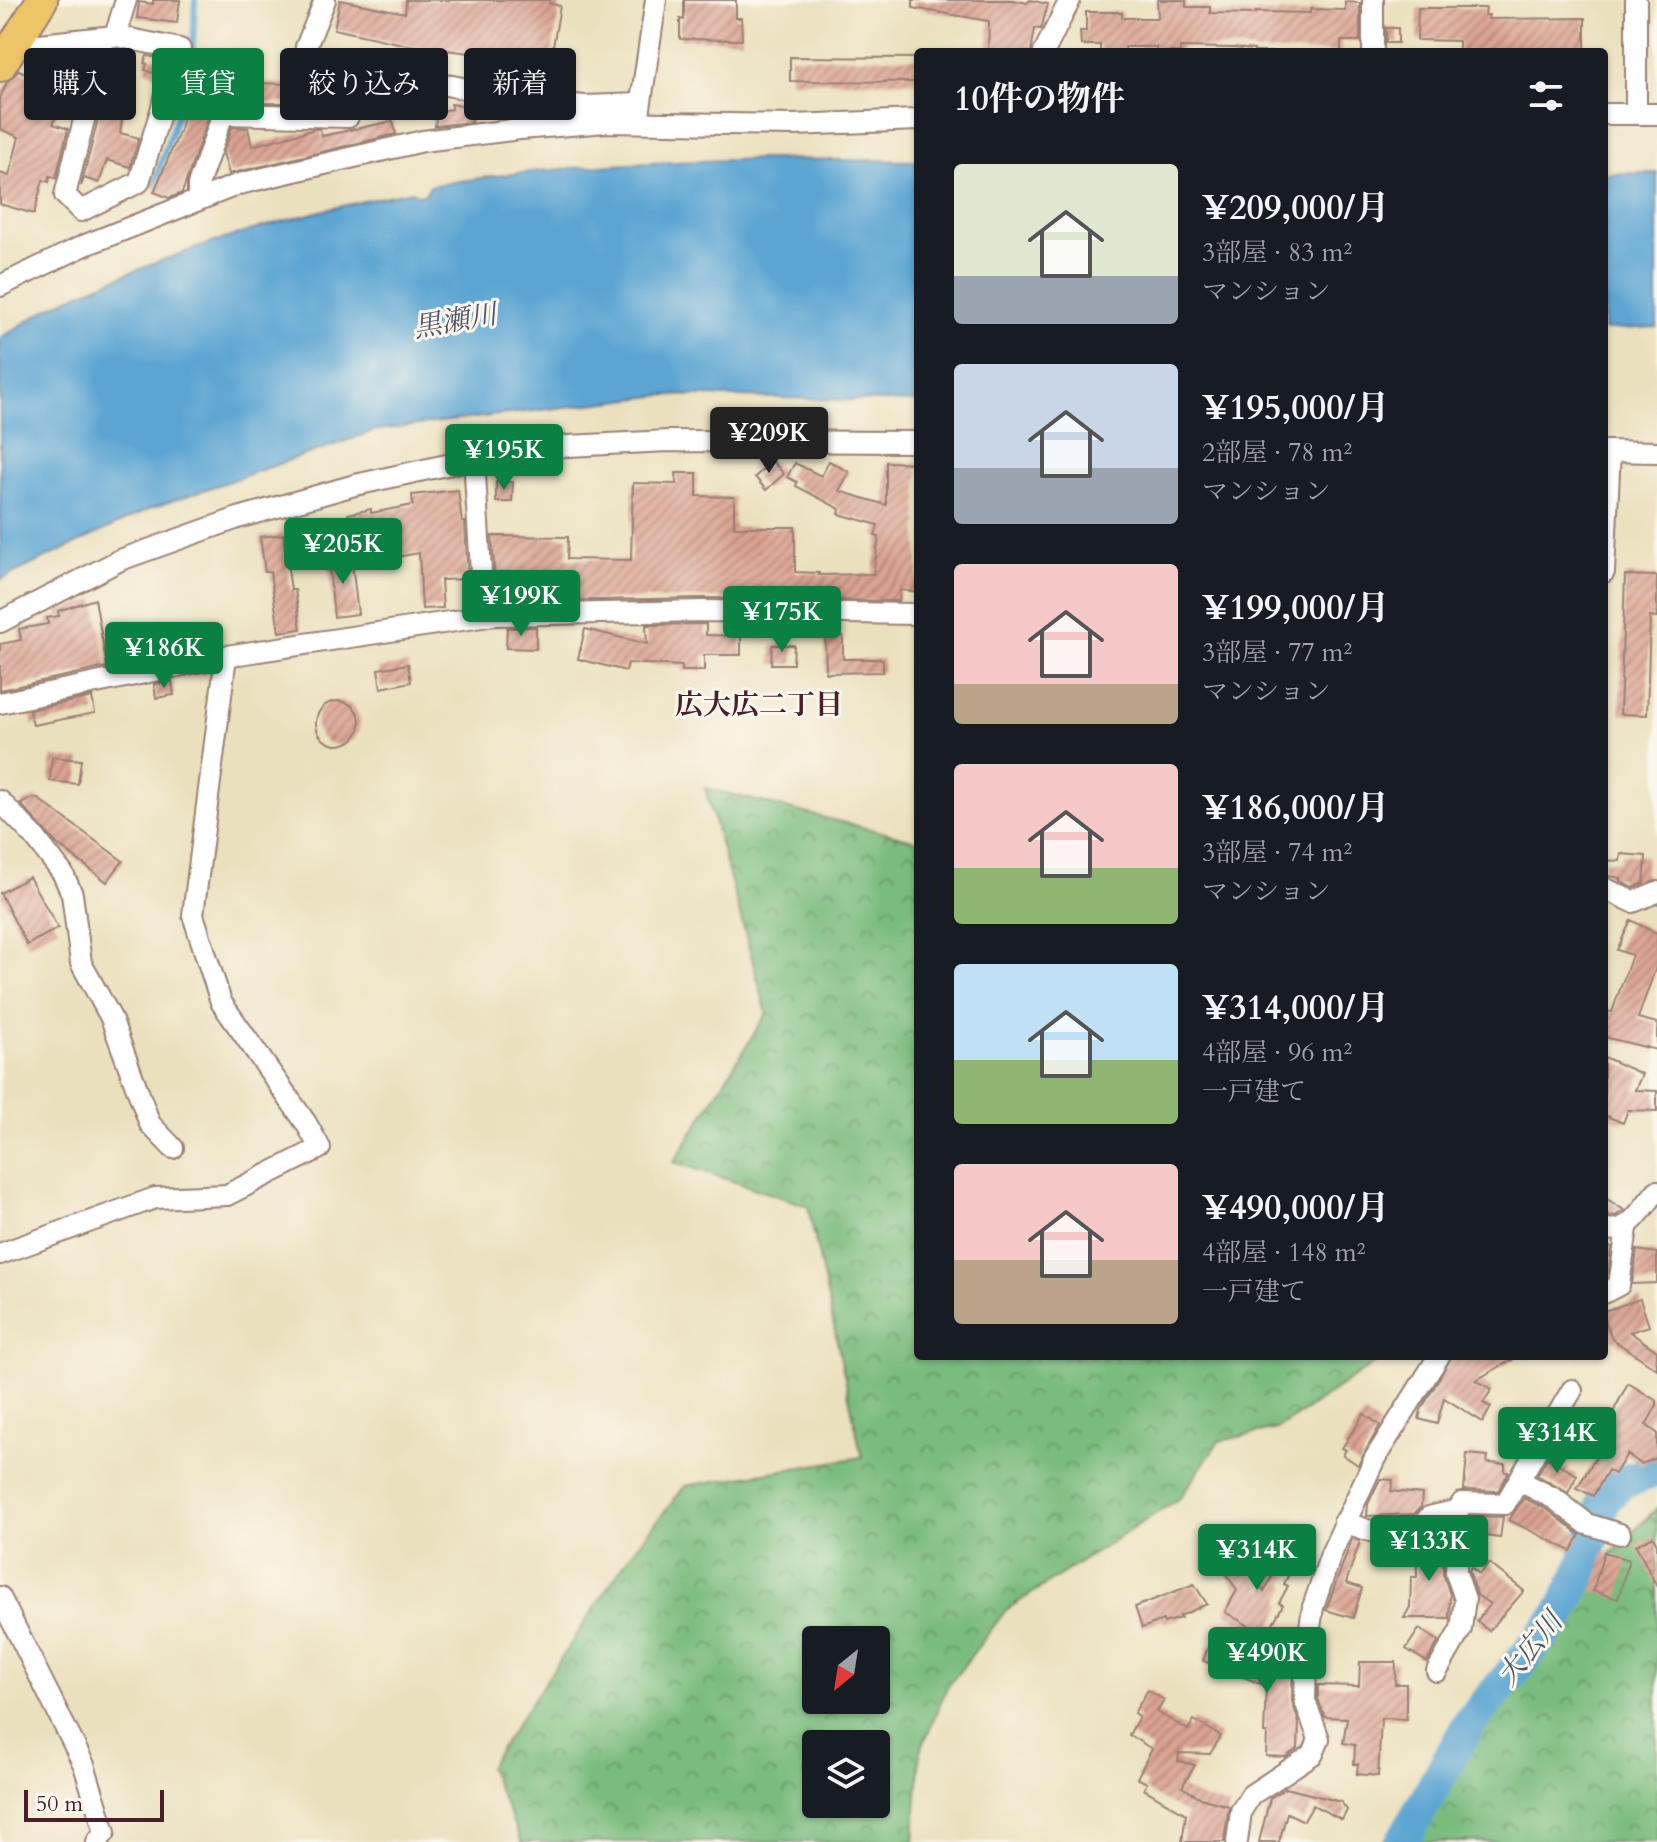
<!DOCTYPE html>
<html lang="ja">
<head>
<meta charset="utf-8">
<style>
	body { margin:0; font-family:Cardo,"Noto Serif JP",serif; background:#20242c; color:#f1f3f6; height:100vh; display:flex; flex-direction:column; font-size:30px; white-space:nowrap }
	* { box-sizing:border-box; margin:0 }
	p { font-size:26px; color:#9ea1a6 }
	.icon { flex:none; width:44px; height:44px; fill:none; stroke:currentColor; stroke-width:2; stroke-linecap:round; stroke-linejoin:round }
	.map { position:relative; flex:1; overflow:hidden }
	.panel { position:absolute; left:914px; top:48px; width:694px; height:1312px; display:flex; flex-direction:column; background:#171b24; border-radius:8px; box-shadow:0 2px 6px #0004 }
	.panel>* { flex:none }
	.hud { position:absolute; left:24px; top:48px; width:760px; height:72px; display:flex; gap:16px }
	.needle { width:52px; rotate:210deg }
	.fabs { position:absolute; left:802px; top:1626px; display:grid; gap:16px }
	.fabs a { display:grid; place-items:center; width:88px; height:88px; border-radius:8px; background:#171b24; box-shadow:0 2px 6px #0004; font-size:40px }
	.scale { position:absolute; left:24px; bottom:20px; width:140px; box-sizing:border-box; padding-left:8px; border:4px solid #4a1f2b; border-top:0; font-size:22px; line-height:28px; white-space:nowrap; color:#4a1f2b; -webkit-text-stroke:6px #fbf7ec; paint-order:stroke }
	.price { position:absolute; translate:-50% -68px; padding:0 18px; border-radius:8px; background:#0b8043; color:#fff; font-size:26px; line-height:52px; filter:drop-shadow(0 2px 4px #0008) }
	.price::after { content:''; position:absolute; left:50%; top:48px; width:24px; height:18px; margin-left:-12px; background:inherit; clip-path:polygon(0 0,100% 0,50% 100%) }
	.price.selected { background:#222; color:#fff }
	ul { padding:0; list-style:none }
	li { display:flex; align-items:center; gap:24px; height:200px; padding:0 40px }
	li span { display:grid; place-items:center; flex:none; width:224px; height:160px; border-radius:8px; color:#555 }
	li>.icon { margin-inline-start:auto }
	span .icon { width:96px; height:96px; fill:#fffc; stroke-width:1 }
	li b { font-size:34px }
	h2 { display:flex; justify-content:space-between; align-items:center; height:96px; padding:0 40px; font-size:34px }
	.pill { padding:0 28px; border-radius:8px; background:#171b24; box-shadow:0 2px 6px #0004; font-size:28px; line-height:72px }
	.pill.selected { background:#0b8043; color:#fff }
	.map>svg:first-child { display:block }
	.forest { fill:url(#forest-crowns); stroke:#626e54; stroke-width:2; fill-rule:evenodd }
	.water { fill:#5ca5d3; stroke:#53627f; stroke-width:2 }
	.lines { fill:none; stroke-linecap:round; stroke-linejoin:round }
	.stream { stroke:#5ca5d3; stroke-width:6 }
	.river { stroke:#5ca5d3; stroke-width:34 }
	.building { fill:url(#building-hatch) }
	.minor-casing { stroke:#9a8074; stroke-width:24 }
	.highway-casing { stroke:#9a8074; stroke-width:34 }
	.minor { stroke:#fff; stroke-width:20 }
	.highway { stroke:#eec469; stroke-width:30 }
	.labels { text-anchor:middle; dominant-baseline:central; stroke-width:6; stroke-linejoin:round; paint-order:stroke }
	.water-label { font-size:28px; font-style:italic; fill:#51556e; stroke:#fbf7ec }
	.neighbourhood-label { font-size:28px; font-weight:bold; fill:#4a1f2b; stroke:#fbf7ec }
</style>
</head>
<body>
<div class="map">
<svg width="1657" height="1842" viewBox="0 0 1657 1842">
	<defs>
		<pattern id="forest-crowns" width="20" height="18" patternUnits="userSpaceOnUse" patternTransform="scale(2)"><rect width="20" height="18" fill="#7abc7e"/><path d="M2 6a3 3 0 1 1 6 0M12 15a3 3 0 1 1 6 0" fill="none" stroke="#669867"/></pattern>
		<pattern id="building-hatch" width="6" height="6" patternUnits="userSpaceOnUse" patternTransform="scale(2)"><rect width="6" height="6" fill="#daa291"/><path d="M-1 1l2-2M0 6l6-6M5 7l2-2" fill="none" stroke="#b38377"/></pattern>
	</defs>
	<rect width="100%" height="100%" fill="#fbf7ec"/>
	<filter id="ink" filterUnits="userSpaceOnUse"><feTurbulence type="fractalNoise" baseFrequency=".0125" numOctaves="2"/><feDisplacementMap in="SourceGraphic" scale="16" xChannelSelector="R" yChannelSelector="G"/><feConvolveMatrix kernelMatrix="1 2 1 2 8 2 1 2 1" color-interpolation-filters="sRGB"/></filter>
	<filter id="wash" filterUnits="userSpaceOnUse"><feTurbulence type="fractalNoise" baseFrequency=".006" numOctaves="4" result="noise"/><feDisplacementMap in="SourceGraphic" scale="32" xChannelSelector="R" yChannelSelector="G"/><feGaussianBlur stdDeviation="1.8" result="paint"/><feColorMatrix in="noise" values="0 0 0 0 0 0 0 0 0 0 0 0 0 0 0 0 0 1.4 0 .05"/><feComposite in="paint" operator="in"/></filter>
	<g filter="url(#wash)">
		<rect width="100%" height="100%" fill="#ebe0bd"/>
		<g class="forest">
			<path d="M705,788l213,53v515h460l-2,6 -99,67 -58,12 -39,57 -174,112 -60,79 -26,63 -6,90h-392l-34,-75 140,-209 57,-72 177,-29 -54,-251 -134,-44 93,-149zM816,1640h60v60h-60zM816,1744h60v60h-60z"/>
			<polygon points="1657,1508 1657,1842 1383,1842 1437,1758 1508,1657"/>
		</g>
		<g class="water">
			<path d="M765,159l153,2v241l-254,-7 -287,35 -228,79 -149,71v-242c22,-13 45,-29 69,-40 109,-48 226,-85 343,-107l6,4 7,-1 5,-8c111,-20 223,-24 335,-27z"/>
			<polygon points="1657,173 1657,327 1604,330 1604,174"/>
		</g>
		<g class="lines">
			<polyline class="stream" points="154,184 192,70 195,0"/>
			<polyline class="river" points="1402,1842 1469,1724 1560,1615 1584,1566 1604,1499 1621,1483 1657,1470"/>
		</g>
		<g id="blocks">
			<g class="building">
				<polygon points="153,0 180,0 177,23 137,18 139,2 153,4"/>
				<polygon points="340,0 405,13 406,0 550,0 549,3 560,6 548,76 469,58 470,53 407,45 334,29"/>
				<polygon points="684,0 736,0 736,18 741,18 742,40 680,39 680,19 684,20"/>
				<polygon points="913,0 1012,0 1027,3 1030,0 1048,4 1041,29 1035,28 1031,52 988,52 989,21 913,8"/>
				<polygon points="1157,0 1186,0 1186,7 1210,7 1210,13 1255,14 1255,12 1310,13 1310,9 1345,10 1345,2 1360,3 1360,41 1341,41 1341,52 1254,52 1254,50 1233,48 1180,47 1180,52 1156,52 1156,47 1125,47 1125,52 1100,52 1100,45 1081,45 1080,31 1086,31 1086,12 1122,12 1122,18 1158,18"/>
				<polygon points="1418,8 1486,8 1485,15 1489,15 1488,19 1585,18 1585,50 1459,52 1459,41 1417,40"/>
				<rect x="1386" y="28" width="12" height="15"/>
				<polygon points="74,53 84,56 77,81 70,79 53,124 68,129 56,178 50,176 49,182 43,180 34,214 0,204 0,173 9,176 19,137 0,129 0,98 7,82 19,70 43,81 49,56"/>
				<polygon points="147,56 163,59 158,75 145,70 147,64 144,63"/>
				<polygon points="790,57 918,58 918,82 790,81"/>
				<polygon points="199,70 211,75 253,76 253,83 290,84 290,75 343,79 338,100 287,98 287,103 216,103 211,110 182,193 169,198 154,192 180,130 187,97"/>
				<polygon points="378,85 395,88 393,102 376,101"/>
				<polygon points="105,92 126,95 120,133 139,138 130,167 107,160 99,183 84,178 81,186"/>
				<polygon points="451,104 474,107 472,122 435,126 436,119 422,115 452,109"/>
				<polygon points="393,121 396,134 229,174 223,153 232,127 248,128 252,146 315,129 320,129 322,136"/>
				<polygon points="772,461 784,474 766,490 755,477"/>
				<polygon points="829,461 849,472 839,491 886,505 886,462 918,463 918,592 900,590 899,601 703,598 500,602 496,597 492,536 568,537 567,559 631,560 633,483 677,484 676,473 697,473 697,496 734,497 734,527 795,527 795,572 819,573 818,575 873,574 879,537 875,536 878,525 839,514 840,509 796,486 797,482 787,477 795,463 821,476"/>
				<polygon points="496,482 513,482 512,502 496,502"/>
				<polygon points="458,490 462,522 465,522 468,579 441,580 443,608 422,609 419,553 358,564 348,514 371,509 371,513 413,505 412,495"/>
				<polygon points="283,534 291,590 295,590 301,629 279,632 270,572 265,572 260,537"/>
				<polygon points="351,555 358,614 334,617 328,557"/>
				<polygon points="1625,575 1657,576 1657,618 1650,617 1647,715 1620,714"/>
				<polygon points="95,599 107,667 0,690 0,644 21,640 19,629 48,624 47,618 59,616 58,611"/>
				<polygon points="706,624 706,635 741,636 741,655 704,655 704,671 682,671 682,666 628,663 626,671 578,659 585,629 647,644 646,625"/>
				<polygon points="536,627 536,649 506,648 507,628"/>
				<polygon points="825,635 843,636 843,659 883,659 883,672 826,673"/>
				<polygon points="772,645 794,645 793,664 771,664"/>
				<polygon points="408,664 411,682 381,688 378,669"/>
				<polygon points="172,681 174,695 156,698 154,684"/>
				<polygon points="92,697 95,713 33,725 29,710"/>
				<circle cx="338" cy="723" r="22"/>
				<polygon points="52,757 81,760 78,784 50,781"/>
				<polygon points="33,798 37,798 123,861 107,882 57,844 21,804"/>
				<polygon points="1621,854 1646,856 1644,883 1633,888 1621,882 1621,878 1604,875 1604,860 1620,861"/>
				<polygon points="29,877 58,928 27,945 0,893"/>
				<polygon points="1631,920 1657,934 1657,964 1638,1018 1657,1023 1657,1050 1604,1037 1604,1011 1612,1012 1632,955 1617,950"/>
				<polygon points="1604,1057 1642,1074 1635,1090 1657,1091 1657,1111 1628,1110 1623,1123 1604,1115"/>
				<polygon points="1604,1197 1624,1210 1616,1216 1604,1215"/>
				<polygon points="1604,1246 1611,1247 1608,1273 1604,1272"/>
				<polygon points="1637,1250 1657,1253 1657,1283 1632,1284"/>
				<polygon points="1640,1299 1649,1326 1630,1332 1657,1351 1657,1369 1612,1339 1604,1317 1604,1311"/>
				<polygon points="1452,1356 1519,1356 1476,1380 1492,1389 1483,1403 1491,1407 1483,1422 1444,1398 1437,1424 1419,1419 1421,1410"/>
				<polygon points="1628,1383 1657,1401 1657,1405 1646,1425 1657,1433 1657,1458 1641,1464 1627,1454 1615,1474 1608,1470 1593,1496 1577,1488 1599,1452 1594,1449"/>
				<polygon points="1364,1414 1380,1425 1358,1465 1343,1455 1346,1450 1342,1448"/>
				<polygon points="1467,1454 1488,1456 1487,1463 1505,1464 1505,1472 1509,1472 1498,1491 1464,1490"/>
				<polygon points="1547,1458 1577,1475 1568,1493 1537,1475"/>
				<polygon points="1380,1479 1393,1480 1391,1491 1422,1494 1421,1507 1414,1514 1367,1516 1368,1504"/>
				<polygon points="1524,1498 1548,1510 1580,1535 1571,1551 1509,1520"/>
				<polygon points="1481,1516 1503,1517 1500,1538 1478,1535"/>
				<polygon points="1653,1536 1657,1544 1657,1587 1636,1545"/>
				<polygon points="1352,1539 1360,1541 1346,1583 1362,1588 1353,1618 1326,1610"/>
				<polygon points="1416,1541 1439,1541 1444,1545 1443,1573 1450,1595 1449,1618 1404,1618 1410,1607 1411,1577 1417,1577"/>
				<polygon points="1287,1548 1299,1554 1284,1584 1288,1586 1279,1603 1283,1605 1266,1636 1225,1612 1237,1590 1218,1562 1235,1550 1264,1592"/>
				<polygon points="1604,1552 1629,1560 1618,1599 1593,1591"/>
				<polygon points="1489,1563 1524,1591 1489,1631 1477,1621 1490,1604 1477,1595 1469,1571 1471,1567 1479,1574"/>
				<polygon points="1194,1584 1207,1604 1180,1616 1181,1618 1164,1623 1163,1620 1142,1628 1135,1607"/>
				<polygon points="1419,1629 1439,1641 1427,1662 1406,1649"/>
				<polygon points="1209,1644 1253,1661 1258,1652 1276,1660 1293,1663 1292,1701 1299,1723 1298,1748 1285,1757 1266,1756 1267,1733 1264,1733 1266,1686 1203,1661"/>
				<polygon points="1360,1662 1396,1662 1395,1684 1406,1684 1406,1719 1381,1718 1378,1776 1357,1774 1358,1764 1354,1764 1355,1745 1343,1743 1347,1718 1325,1717 1318,1699 1318,1685 1359,1686"/>
				<polygon points="1148,1690 1164,1700 1157,1712 1188,1730 1194,1720 1221,1736 1210,1754 1179,1753 1178,1761 1195,1765 1182,1787 1203,1799 1229,1806 1224,1842 1182,1842 1186,1814 1144,1789 1147,1783 1137,1778 1152,1749 1129,1735 1139,1717 1134,1713"/>
				<polygon points="1286,1788 1341,1802 1347,1810 1342,1820 1313,1805 1304,1821 1287,1813 1279,1842 1259,1842 1270,1798"/>
			</g>
		</g>
	</g>
	<g filter="url(#ink)">
		<use href="#blocks" fill-opacity="0" stroke="#9a8074" stroke-width="2"/>
		<g class="lines">
			<defs>
				<g id="minor">
					<polyline points="325,0 306,47 304,61 359,68 529,101 585,106 639,104"/>
					<polyline points="1373,0 1373,52"/>
					<polyline points="115,36 126,0"/>
					<polyline points="12,47 105,37 115,36 180,49 139,182 81,211 65,195 105,37"/>
					<polyline points="1044,52 1070,0"/>
					<polyline points="1604,114 1657,114"/>
					<polyline points="1636,114 1636,0"/>
					<polyline points="639,115 656,0"/>
					<polyline points="198,200 198,185 223,114 348,117 359,68"/>
					<polyline points="0,286 83,246 239,184 423,141 520,129 607,122 793,125 918,120"/>
					<polyline points="1604,451 1657,452"/>
					<polyline points="474,459 483,603 495,615 703,611 918,614"/>
					<polyline points="1604,572 1610,451"/>
					<polyline points="0,622 120,560 238,518 355,485 474,459 548,447 668,441 918,442"/>
					<polyline points="0,703 226,656 495,615"/>
					<polyline points="0,801 34,836 63,874 72,894 81,963 111,1018 150,1124 173,1148"/>
					<polyline points="1604,888 1633,902 1657,892"/>
					<path d="M1604,1228c25,9 38,-21 53,-37"/>
					<polyline points="0,1254 155,1198 227,1195 320,1148 306,1123 221,1002 193,915 226,656"/>
					<polyline points="1604,1293 1619,1285 1627,1228"/>
					<polyline points="1520,1481 1555,1499 1587,1524 1620,1534"/>
					<polyline points="1344,1522 1370,1531 1421,1527 1429,1517 1458,1510"/>
					<polyline points="0,1597 84,1765 105,1832 97,1842"/>
					<polyline points="1437,1671 1461,1629 1465,1599 1456,1573 1458,1510 1462,1503 1505,1504 1572,1390"/>
					<polyline points="1237,1842 1241,1811 1251,1795 1313,1754 1319,1739 1305,1701 1306,1655 1313,1607 1331,1554 1375,1458 1439,1356"/>
				</g>
				<polyline id="highway" points="0,66 42,0"/>
			</defs>
			<use href="#minor" class="minor-casing"/>
			<use href="#highway" class="highway-casing"/>
			<use href="#minor" class="minor"/>
			<use href="#highway" class="highway"/>
		</g>
	</g>
	<g class="labels">
		<g class="water-label">
			<text transform="translate(455 321) rotate(-10)">黒瀬川</text>
			<text transform="translate(1530 1649) rotate(-51)">大広川</text>
		</g>
		<g class="neighbourhood-label">
			<text x="759" y="705">広大広二丁目</text>
		</g>
	</g>
</svg>
<div class="fabs">
<a><svg class="needle" viewBox="-14 -14 28 28"><path d="M0-13l5 13h-10z" fill="#e53935"/><path d="M0 13l5-13h-10z" fill="#9ea1a6"/></svg></a>
<a><svg class="icon" aria-label="layers" viewBox="0 0 24 24"><path d="M12 4l9 5-9 5-9-5zM3 14l9 5 9-5"/></svg></a>
</div>
<div class="scale">50 m</div>
<b class="price selected" style="left:769px;top:475px">¥209K</b>
<b class="price" style="left:504px;top:492px">¥195K</b>
<b class="price" style="left:343px;top:586px">¥205K</b>
<b class="price" style="left:521px;top:638px">¥199K</b>
<b class="price" style="left:782px;top:654px">¥175K</b>
<b class="price" style="left:164px;top:690px">¥186K</b>
<b class="price" style="left:1557px;top:1475px">¥314K</b>
<b class="price" style="left:1429px;top:1583px">¥133K</b>
<b class="price" style="left:1257px;top:1592px">¥314K</b>
<b class="price" style="left:1267px;top:1695px">¥490K</b>
<div class="hud">
<a class="pill">購入</a>
<a class="pill selected">賃貸</a>
<a class="pill">絞り込み</a>
<a class="pill">新着</a>
</div>
<section class="panel">
<h2>10件の物件<svg class="icon" aria-label="filters" viewBox="0 0 24 24"><path d="M4 7h16M4 17h16"/><circle cx="9" cy="7" r="2"/><circle cx="15" cy="17" r="2"/></svg></h2>
<ul>
<li><span style="background:linear-gradient(#dfe7d0 70%,#9aa5b1 0)"><svg class="icon" aria-label="home" viewBox="0 0 24 24"><path d="M3 11l9-7 9 7M6 9v11h12V9"/></svg></span><div><b>¥209,000/月</b><p>3部屋 · 83 m²</p><p>マンション</p></div></li>
<li><span style="background:linear-gradient(#c9d6e8 65%,#9aa5b1 0)"><svg class="icon" aria-label="home" viewBox="0 0 24 24"><path d="M3 11l9-7 9 7M6 9v11h12V9"/></svg></span><div><b>¥195,000/月</b><p>2部屋 · 78 m²</p><p>マンション</p></div></li>
<li><span style="background:linear-gradient(#f6c9c9 75%,#b9a48a 0)"><svg class="icon" aria-label="home" viewBox="0 0 24 24"><path d="M3 11l9-7 9 7M6 9v11h12V9"/></svg></span><div><b>¥199,000/月</b><p>3部屋 · 77 m²</p><p>マンション</p></div></li>
<li><span style="background:linear-gradient(#f6c9c9 65%,#8fb573 0)"><svg class="icon" aria-label="home" viewBox="0 0 24 24"><path d="M3 11l9-7 9 7M6 9v11h12V9"/></svg></span><div><b>¥186,000/月</b><p>3部屋 · 74 m²</p><p>マンション</p></div></li>
<li><span style="background:linear-gradient(#bfe0f5 60%,#8fb573 0)"><svg class="icon" aria-label="home" viewBox="0 0 24 24"><path d="M3 11l9-7 9 7M6 9v11h12V9"/></svg></span><div><b>¥314,000/月</b><p>4部屋 · 96 m²</p><p>一戸建て</p></div></li>
<li><span style="background:linear-gradient(#f6c9c9 60%,#b9a48a 0)"><svg class="icon" aria-label="home" viewBox="0 0 24 24"><path d="M3 11l9-7 9 7M6 9v11h12V9"/></svg></span><div><b>¥490,000/月</b><p>4部屋 · 148 m²</p><p>一戸建て</p></div></li>
</ul>
</section>
</div>
</body>
</html>
